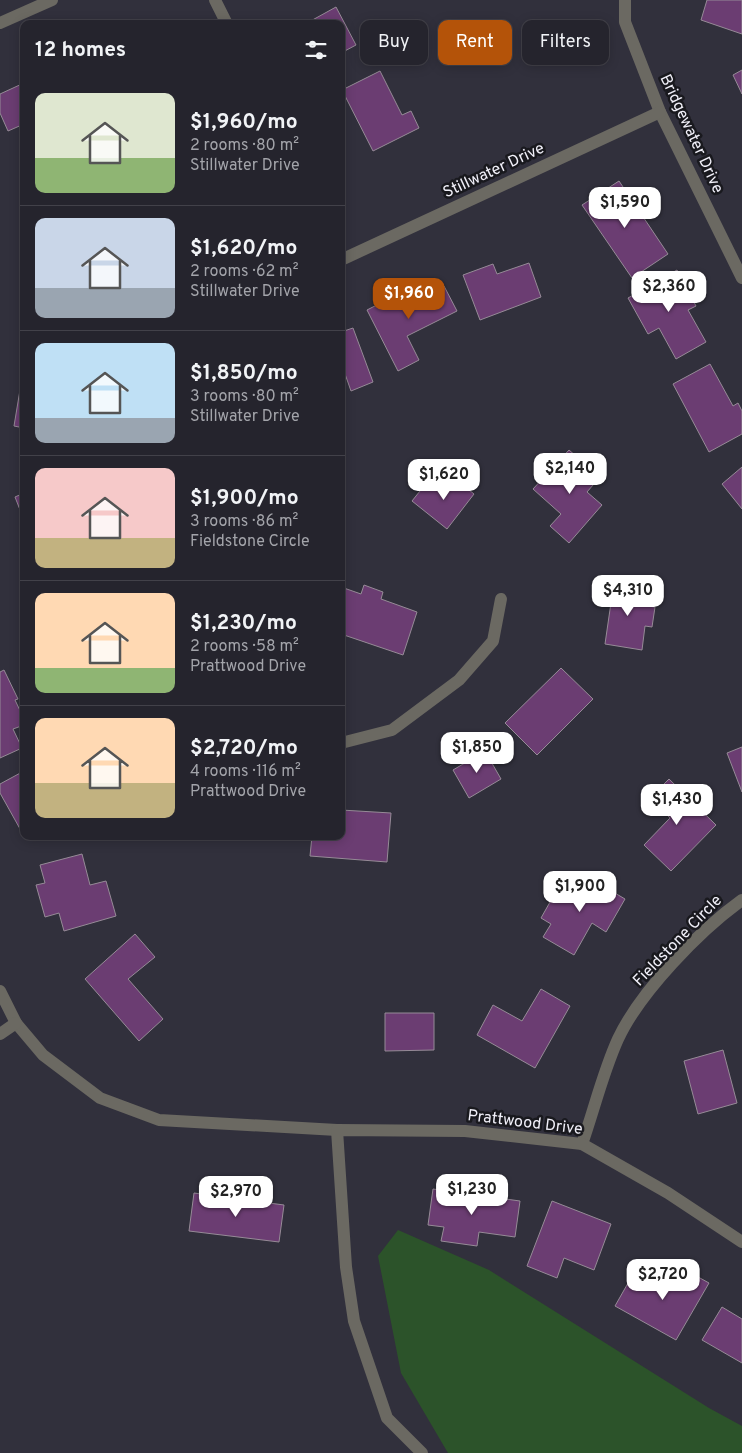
<!DOCTYPE html>
<html lang="en">
<head>
<meta charset="utf-8">
<style>
	body { margin:0; font-family:Overpass,sans-serif; background:#313039; color:#f1f3f6; height:100vh; display:flex; flex-direction:column; font-size:19px; white-space:nowrap }
	* { box-sizing:border-box; margin:0 }
	p { font-size:16px; color:#a3a4aa }
	.icon { flex:none; width:28px; height:28px; fill:none; stroke:currentColor; stroke-width:2; stroke-linecap:round; stroke-linejoin:round }
	.map { position:relative; flex:1; overflow:hidden }
	.drawer { position:absolute; left:20px; top:20px; width:325px; height:820px; display:flex; flex-direction:column; background:#25242d; border-radius:10px; box-shadow:0 2px 12px #0003,0 0 0 1px #424149 }
	.drawer>* { flex:none }
	.banner { position:absolute; left:360px; top:20px; width:306px; height:45px; display:flex; gap:10px }
	.price { position:absolute; translate:-50% -42px; padding:0 11px; border-radius:10px; background:#fff; color:#222; font-size:16px; line-height:32px; filter:drop-shadow(0 1px 2px #0008) }
	.price::after { content:''; position:absolute; left:50%; top:30px; width:15px; height:11px; margin-left:-8px; background:inherit; clip-path:polygon(0 0,100% 0,50% 100%) }
	.price.selected { background:#b45309; color:#fff }
	ul { padding:0; list-style:none }
	li { display:flex; align-items:center; gap:15px; height:125px; padding:0 15px }
	li+li { border-top:1px solid #424149 }
	li span { display:grid; place-items:center; flex:none; width:140px; height:100px; border-radius:10px; color:#555 }
	li>.icon { margin-inline-start:auto }
	span .icon { width:60px; height:60px; fill:#fffc; stroke-width:1 }
	li b { font-size:21px }
	h2 { display:flex; justify-content:space-between; align-items:center; height:60px; padding:0 15px; font-size:21px }
	.pill { padding:0 18px; border-radius:10px; background:#25242d; box-shadow:0 2px 12px #0003,0 0 0 1px #424149; font-size:18px; line-height:45px }
	.pill.selected { background:#b45309; color:#fff }
	.map>svg:first-child { display:block }
	.green { fill:#2c532a }
	.building { fill:#6b3d72; stroke:#968b97 }
	.lines { fill:none; stroke-linecap:round; stroke-linejoin:round }
	.minor { stroke:#6b6962; stroke-width:12 }
	.labels { text-anchor:middle; dominant-baseline:central; stroke-width:5; stroke-linejoin:round; paint-order:stroke }
	.street-label { font-size:16px; fill:#f1f0f9; stroke:#19191e }
</style>
</head>
<body>
<div class="map">
<svg width="742" height="1453" viewBox="0 0 742 1453">
	<rect width="100%" height="100%" fill="#31303c"/>
	<polygon class="green" points="398,1230 489,1270 709,1408 742,1426 742,1453 448,1453 401,1373 378,1256"/>
	<g class="building">
		<polygon points="707,0 742,0 742,34 701,20"/>
		<polygon points="336,7 356,45 341,53 341,24 307,23"/>
		<polygon points="742,70 742,94 733,75"/>
		<polygon points="380,71 402,115 411,111 419,128 373,151 342,90"/>
		<polygon points="24,83 24,124 8,131 0,113 0,94"/>
		<polygon points="619,181 668,254 632,278 582,205"/>
		<polygon points="529,263 541,297 480,320 463,275 493,264 497,274"/>
		<polygon points="677,270 696,306 688,310 706,342 676,359 659,328 648,334 628,298"/>
		<polygon points="414,286 420,297 444,286 457,311 407,336 419,360 398,371 367,310"/>
		<polygon points="353,328 373,382 351,391 344,371 341,372 341,332"/>
		<polygon points="710,364 733,406 738,403 742,411 742,434 709,452 673,384"/>
		<polygon points="24,366 24,428 14,426"/>
		<polygon points="569,450 600,477 587,492 602,505 569,543 550,526 561,514 533,489"/>
		<polygon points="742,467 742,509 722,484"/>
		<polygon points="452,476 474,494 447,529 412,501 428,481 441,492"/>
		<polygon points="24,493 24,520 15,497"/>
		<polygon points="614,582 642,586 640,605 655,607 652,627 645,626 642,650 605,644"/>
		<polygon points="364,585 383,592 381,599 417,612 403,655 341,634 341,587 361,594"/>
		<polygon points="561,668 593,699 537,755 505,723"/>
		<polygon points="4,670 18,699 15,700 24,719 24,725 13,729 22,748 0,758 0,672"/>
		<polygon points="742,747 742,792 727,753"/>
		<polygon points="485,751 501,779 469,798 453,770"/>
		<polygon points="24,771 24,836 0,793 0,784"/>
		<polygon points="669,779 716,825 671,871 644,845 670,818 650,798"/>
		<polygon points="341,810 391,813 387,862 310,856 312,836 341,836"/>
		<polygon points="82,854 90,885 106,881 116,916 64,931 59,913 45,917 36,885 45,883 40,865"/>
		<polygon points="581,873 625,899 606,932 592,923 574,955 543,937 551,924 541,918 554,895 565,901"/>
		<polygon points="135,934 155,957 128,979 163,1019 139,1041 85,979"/>
		<polygon points="541,989 570,1006 535,1068 477,1035 493,1005 522,1021"/>
		<polygon points="385,1013 434,1013 434,1050 385,1051"/>
		<polygon points="723,1050 737,1103 698,1114 684,1061"/>
		<polygon points="433,1189 520,1201 515,1237 479,1232 477,1246 441,1241 444,1227 428,1225"/>
		<polygon points="194,1193 284,1205 279,1242 189,1231"/>
		<polygon points="552,1201 611,1224 594,1270 564,1258 557,1278 527,1266"/>
		<polygon points="680,1267 709,1283 676,1340 615,1306 636,1269 668,1287"/>
		<polygon points="722,1307 742,1319 742,1363 702,1340"/>
	</g>
	<g class="lines">
		<g class="minor">
			<polyline points="215,0 227,24"/>
			<polyline points="625,0 625,22 660,112 742,278"/>
			<polyline points="0,23 52,0"/>
			<polyline points="341,260 660,112"/>
			<polyline points="341,740 345,742 392,730 459,680 493,641 501,599"/>
			<polyline points="0,991 16,1023 43,1055 100,1098 159,1120 337,1130"/>
			<polyline points="0,1034 16,1023"/>
			<path d="M582,1144c12,-34 21,-72 36,-105 22,-47 82,-109 124,-139"/>
			<polyline points="422,1453 387,1418 354,1321 346,1267 337,1130 465,1131 582,1144 668,1193 742,1242"/>
		</g>
	</g>
	<g class="labels">
		<g class="street-label">
			<text transform="translate(691 134) rotate(65)">Bridgewater Drive</text>
			<text transform="translate(494 171) rotate(-25)">Stillwater Drive</text>
			<text transform="translate(678 941) rotate(-46)">Fieldstone Circle</text>
			<text transform="translate(525 1123) rotate(7)">Prattwood Drive</text>
		</g>
	</g>
</svg>
<b class="price" style="left:625px;top:229px">$1,590</b>
<b class="price" style="left:669px;top:313px">$2,360</b>
<b class="price selected" style="left:409px;top:320px">$1,960</b>
<b class="price" style="left:570px;top:495px">$2,140</b>
<b class="price" style="left:444px;top:501px">$1,620</b>
<b class="price" style="left:628px;top:617px">$4,310</b>
<b class="price" style="left:477px;top:774px">$1,850</b>
<b class="price" style="left:677px;top:826px">$1,430</b>
<b class="price" style="left:580px;top:913px">$1,900</b>
<b class="price" style="left:472px;top:1216px">$1,230</b>
<b class="price" style="left:236px;top:1218px">$2,970</b>
<b class="price" style="left:663px;top:1301px">$2,720</b>
<div class="banner">
<a class="pill">Buy</a>
<a class="pill selected">Rent</a>
<a class="pill">Filters</a>
</div>
<section class="drawer">
<h2>12 homes<svg class="icon" aria-label="filters" viewBox="0 0 24 24"><path d="M4 7h16M4 17h16"/><circle cx="9" cy="7" r="2"/><circle cx="15" cy="17" r="2"/></svg></h2>
<ul>
<li><span style="background:linear-gradient(#dfe7d0 65%,#8fb573 0)"><svg class="icon" aria-label="home" viewBox="0 0 24 24"><path d="M3 11l9-7 9 7M6 9v11h12V9"/></svg></span><div><b>$1,960/mo</b><p>2 rooms · 80 m²</p><p>Stillwater Drive</p></div></li>
<li><span style="background:linear-gradient(#c9d6e8 70%,#9aa5b1 0)"><svg class="icon" aria-label="home" viewBox="0 0 24 24"><path d="M3 11l9-7 9 7M6 9v11h12V9"/></svg></span><div><b>$1,620/mo</b><p>2 rooms · 62 m²</p><p>Stillwater Drive</p></div></li>
<li><span style="background:linear-gradient(#bfe0f5 75%,#9aa5b1 0)"><svg class="icon" aria-label="home" viewBox="0 0 24 24"><path d="M3 11l9-7 9 7M6 9v11h12V9"/></svg></span><div><b>$1,850/mo</b><p>3 rooms · 80 m²</p><p>Stillwater Drive</p></div></li>
<li><span style="background:linear-gradient(#f6c9c9 70%,#c2b280 0)"><svg class="icon" aria-label="home" viewBox="0 0 24 24"><path d="M3 11l9-7 9 7M6 9v11h12V9"/></svg></span><div><b>$1,900/mo</b><p>3 rooms · 86 m²</p><p>Fieldstone Circle</p></div></li>
<li><span style="background:linear-gradient(#ffd9b3 75%,#8fb573 0)"><svg class="icon" aria-label="home" viewBox="0 0 24 24"><path d="M3 11l9-7 9 7M6 9v11h12V9"/></svg></span><div><b>$1,230/mo</b><p>2 rooms · 58 m²</p><p>Prattwood Drive</p></div></li>
<li><span style="background:linear-gradient(#ffd9b3 65%,#c2b280 0)"><svg class="icon" aria-label="home" viewBox="0 0 24 24"><path d="M3 11l9-7 9 7M6 9v11h12V9"/></svg></span><div><b>$2,720/mo</b><p>4 rooms · 116 m²</p><p>Prattwood Drive</p></div></li>
</ul>
</section>
</div>
</body>
</html>
